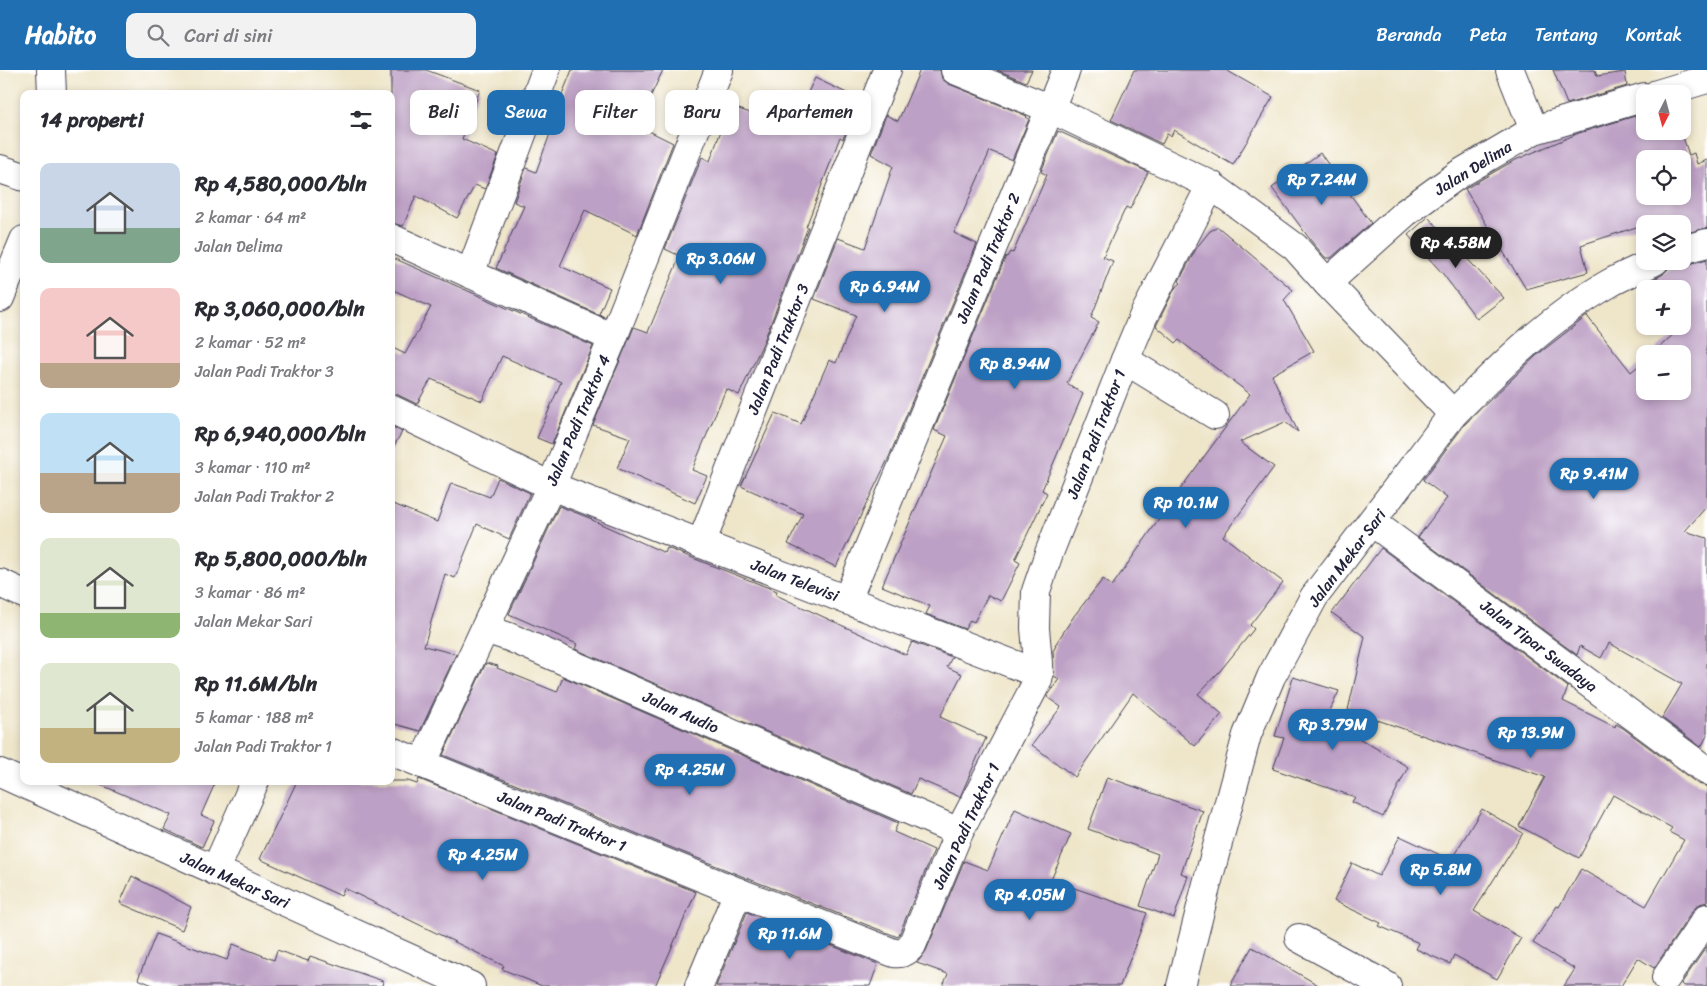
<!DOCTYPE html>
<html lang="id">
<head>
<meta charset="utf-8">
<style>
	body { margin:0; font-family:Sriracha,sans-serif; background:#f2f2f3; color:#2b2b33; height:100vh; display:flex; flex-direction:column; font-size:19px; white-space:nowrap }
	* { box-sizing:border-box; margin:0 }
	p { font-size:16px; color:#7c7c81 }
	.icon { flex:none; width:28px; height:28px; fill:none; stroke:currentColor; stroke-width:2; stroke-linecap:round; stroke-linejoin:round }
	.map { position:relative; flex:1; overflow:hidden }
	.side { position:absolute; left:20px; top:20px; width:375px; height:695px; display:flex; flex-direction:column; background:#fff; border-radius:10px; box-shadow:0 2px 8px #0003 }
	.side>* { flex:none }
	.hud { position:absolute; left:410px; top:20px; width:475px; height:45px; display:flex; gap:10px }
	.needle { width:32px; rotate:186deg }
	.tools { position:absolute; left:1636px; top:15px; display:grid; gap:10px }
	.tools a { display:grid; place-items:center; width:55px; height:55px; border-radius:10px; background:#fff; box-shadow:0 2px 8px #0003; font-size:25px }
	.price { position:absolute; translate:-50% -42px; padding:0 11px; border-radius:18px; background:#1f6fb2; color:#fff; font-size:16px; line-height:32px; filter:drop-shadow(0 1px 2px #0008) }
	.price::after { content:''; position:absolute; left:50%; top:30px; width:15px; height:11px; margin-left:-8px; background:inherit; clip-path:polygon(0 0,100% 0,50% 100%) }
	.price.current { background:#222; color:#fff }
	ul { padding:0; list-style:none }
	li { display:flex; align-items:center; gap:15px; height:125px; padding:0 20px }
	li span { display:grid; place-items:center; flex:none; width:140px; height:100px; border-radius:10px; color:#555 }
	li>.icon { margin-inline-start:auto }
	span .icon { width:60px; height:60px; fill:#fffc; stroke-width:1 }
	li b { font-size:21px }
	h2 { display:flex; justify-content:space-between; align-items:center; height:60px; padding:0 20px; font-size:21px }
	.pill { padding:0 18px; border-radius:10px; background:#fff; box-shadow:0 2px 8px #0003; font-size:18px; line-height:45px }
	.pill.current { background:#1f6fb2; color:#fff }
	header { display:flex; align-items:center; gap:30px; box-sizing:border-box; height:70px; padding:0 25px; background:#1f6fb2; color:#fff }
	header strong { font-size:24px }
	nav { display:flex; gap:28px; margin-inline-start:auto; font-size:18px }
	.search { width:350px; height:45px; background:#f2f2f3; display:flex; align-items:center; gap:12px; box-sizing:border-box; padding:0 18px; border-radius:10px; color:#7c7c81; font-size:19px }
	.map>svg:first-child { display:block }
	.building { fill:#bda0c5; fill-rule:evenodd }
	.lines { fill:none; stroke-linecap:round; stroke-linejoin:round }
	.minor-casing { stroke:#413f50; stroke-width:30 }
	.minor { stroke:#fff; stroke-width:28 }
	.labels { text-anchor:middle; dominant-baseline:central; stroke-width:4; stroke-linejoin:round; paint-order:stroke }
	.street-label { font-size:16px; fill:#22223b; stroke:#fff }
</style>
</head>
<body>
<header>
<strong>Habito</strong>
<div class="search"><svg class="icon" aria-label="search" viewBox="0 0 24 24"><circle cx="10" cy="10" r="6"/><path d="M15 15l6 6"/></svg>Cari di sini</div>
<nav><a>Beranda</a><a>Peta</a><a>Tentang</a><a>Kontak</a></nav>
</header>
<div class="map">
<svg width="1707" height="916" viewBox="0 0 1707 916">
	<rect width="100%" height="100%" fill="#fff"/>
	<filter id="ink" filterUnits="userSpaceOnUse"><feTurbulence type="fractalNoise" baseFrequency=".02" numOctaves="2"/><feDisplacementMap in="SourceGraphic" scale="10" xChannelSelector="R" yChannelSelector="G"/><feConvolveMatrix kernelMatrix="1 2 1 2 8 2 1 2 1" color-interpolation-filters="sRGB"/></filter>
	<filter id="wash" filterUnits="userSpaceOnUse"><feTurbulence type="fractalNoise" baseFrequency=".0096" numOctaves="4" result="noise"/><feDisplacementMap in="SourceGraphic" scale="20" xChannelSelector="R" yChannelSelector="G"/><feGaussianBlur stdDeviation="1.12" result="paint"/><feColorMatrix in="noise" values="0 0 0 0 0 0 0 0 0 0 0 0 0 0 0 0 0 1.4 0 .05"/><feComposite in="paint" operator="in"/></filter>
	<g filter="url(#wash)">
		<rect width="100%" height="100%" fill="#efe6ca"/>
		<g id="blocks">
			<g class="building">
				<polygon points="391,0 426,0 480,20 462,69 498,85 485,119 475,115 457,148 416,126 403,156 391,153"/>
				<polygon points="572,0 663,0 637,55 673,73 637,165 585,140 560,196 610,218 599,244 604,247 496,198 524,136 514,132 526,98 536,102 557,45 554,44"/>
				<polygon points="920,0 940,0 942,9 949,14 1027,46 1026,47 1029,49 1012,90 990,81 954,163 977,174 889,387 836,497 788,474 803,444 741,416 775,343 801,354 829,290 836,293 856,245 814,229 838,168 865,178 893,96 871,84 886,45 898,51"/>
				<polygon points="997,0 1032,0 1026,12"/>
				<polygon points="1134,0 1226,0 1273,27 1233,95 1174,60 1171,66 1167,64 1162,74 1111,50"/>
				<polygon points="1553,0 1595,0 1597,6 1625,2 1627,16 1567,34"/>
				<polygon points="815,8 853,26 852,27 858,30 843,69 840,67 806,157 808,157 764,271 739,325 726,319 692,400 707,406 695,433 617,398 630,368 593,355 634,257 648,262 680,186 665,179 702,87 710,91 730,36 791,57"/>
				<path d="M1635,46l5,15h41l8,24 5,-2 3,11 10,-4v68l-25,6v-10h-22l-2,-4 -77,25 7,27 -62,17 -61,-100 48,-28 66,-28zM1645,89h37v37h-37z"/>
				<polygon points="1058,61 1148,102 1130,139 1126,137 1103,187 1113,191 1091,248 1099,252 1067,313 1083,324 1042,420 1047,423 1015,490 1020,493 1001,531 988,525 974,552 970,550 965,559 926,544 930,536 882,516 947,366 934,360 1006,186 1007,187 1010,182 1013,183 1047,105 1041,102"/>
				<polygon points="1320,83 1371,153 1331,188 1326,188 1312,172 1272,118"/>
				<polygon points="1428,147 1504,228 1477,249 1443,204 1408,165"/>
				<polygon points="1218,157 1293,220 1284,230 1314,281 1272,305 1298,362 1285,352 1240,372 1274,397 1223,466 1283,512 1250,555 1254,559 1220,601 1198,624 1222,644 1195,676 1133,623 1075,707 1032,675 1061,637 1047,627 1059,609 1054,606 1053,581 1056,576 1055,575 1074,546 1103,509 1112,516 1184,414 1250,324 1179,270 1176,273 1156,256 1175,218 1181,213 1179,211 1197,177 1210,161"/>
				<polygon points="391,187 593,276 552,374 537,368 561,312 502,286 482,331 431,309 417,334 398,325 391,324 391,277 405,284 431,237 391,219"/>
				<polygon points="1707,189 1707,436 1685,461 1707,468 1707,666 1701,677 1662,648 1682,614 1609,573 1601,588 1580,576 1577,585 1418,467 1447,428 1423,410 1465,354 1537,285 1587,246 1631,302 1645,290 1645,321 1682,321 1682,284 1652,284 1676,262 1673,256 1682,256 1682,219 1648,219 1644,214 1662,205 1674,193 1679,195 1686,195"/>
				<polygon points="391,356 402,362 391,381"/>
				<polygon points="498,408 530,423 509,469 477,454 455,508 445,504 424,576 456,584 420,661 391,653 391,433 437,452 451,413 490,427"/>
				<polygon points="559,436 592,449 592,450 665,483 667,478 777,521 776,525 906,585 912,572 952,587 947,597 962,604 940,647 986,668 960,727 918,709 911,724 575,579 577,574 509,544"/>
				<polygon points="1381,478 1568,617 1563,631 1615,657 1616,654 1623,658 1698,714 1707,716 1707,832 1700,834 1694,839 1654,898 1638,888 1621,916 1564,916 1575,899 1533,873 1557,836 1559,837 1581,799 1646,836 1684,770 1669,762 1672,758 1613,725 1579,788 1519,756 1545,707 1348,640 1365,567 1332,543"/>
				<polygon points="486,593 498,596 497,598 557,622 563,607 898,753 894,762 934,780 898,867 744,807 443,685"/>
				<polygon points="1293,607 1339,621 1326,649 1408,697 1383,747 1352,732 1355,727 1273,699 1284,668 1275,666"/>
				<polygon points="1107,707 1203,741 1181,803 1188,806 1174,848 1140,836 1158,784 1088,759"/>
				<polygon points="419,709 696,822 655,916 542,916 502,899 504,896 344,818 341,826 260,789 297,711 408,711 417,714"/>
				<polygon points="92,711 216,711 201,745 214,751 202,777 164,759 171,745"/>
				<polygon points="1015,739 1071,764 1051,810 1147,843 1120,916 943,916 948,904 917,893 926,881 964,791 988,800"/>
				<polygon points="1482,739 1523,763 1474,841 1521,868 1497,909 1454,885 1450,894 1416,879 1419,873 1379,856 1381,853 1334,831 1352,793 1379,806 1400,766 1451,790"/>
				<polygon points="132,806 191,837 182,860 120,833"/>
				<polygon points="747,842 878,894 870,916 716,916"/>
				<polygon points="156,864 227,890 233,874 274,890 277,880 308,891 310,886 383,911 382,916 155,916 138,909"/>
				<polygon points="1707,876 1707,916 1685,916 1681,914"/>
				<polygon points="1252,877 1320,916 1230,916"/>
			</g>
		</g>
	</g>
	<g filter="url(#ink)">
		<use href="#blocks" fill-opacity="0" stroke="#413f50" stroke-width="1"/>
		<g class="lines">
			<defs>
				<g id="minor">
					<polyline points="51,0 52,24"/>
					<polyline points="955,0 1051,39 1211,115 1295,177 1327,213 1453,344"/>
					<polyline points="1510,0 1534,60"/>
					<polyline points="1657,24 1707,9"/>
					<polyline points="0,99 24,107"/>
					<polyline points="391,168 613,268"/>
					<polyline points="1682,180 1707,173"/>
					<polyline points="470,204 546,0"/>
					<polyline points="1327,213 1405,143 1459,104 1534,60 1645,27"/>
					<polyline points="0,228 24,170"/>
					<polyline points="1125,290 1215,345"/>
					<polyline points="391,339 551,416 1039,604"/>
					<polyline points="1372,452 1707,701"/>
					<polyline points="701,474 887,0"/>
					<polyline points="0,513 24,524"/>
					<polyline points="847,530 1066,0"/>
					<polyline points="485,559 509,567 959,762"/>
					<path d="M391,681l347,141 156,61c8,1 13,-1 18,-8l47,-113 79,-152 1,-6 -4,-46 1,-37 13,-38 76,-193 18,-43 68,-132"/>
					<polyline points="422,694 551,416 613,268 719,0"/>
					<polyline points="0,703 471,916"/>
					<polyline points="215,801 255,711"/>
					<polyline points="1299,868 1387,916"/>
					<polyline points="1666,908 1707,848"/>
					<polyline points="699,916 738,822"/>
					<path d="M1181,916l23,-91 43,-160 24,-58 43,-80 139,-183c48,-48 97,-97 157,-131 14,-8 30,-14 45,-22"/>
				</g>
			</defs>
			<use href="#minor" class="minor-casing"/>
			<use href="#minor" class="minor"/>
		</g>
	</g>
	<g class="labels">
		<g class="street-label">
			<text transform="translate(1473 98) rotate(-32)">Jalan Delima</text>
			<text transform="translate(988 188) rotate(-67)">Jalan Padi Traktor 2</text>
			<text transform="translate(778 279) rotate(-68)">Jalan Padi Traktor 3</text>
			<text transform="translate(578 350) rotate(-67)">Jalan Padi Traktor 4</text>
			<text transform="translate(1096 364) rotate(-69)">Jalan Padi Traktor 1</text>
			<text transform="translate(1347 488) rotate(-53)">Jalan Mekar Sari</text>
			<text transform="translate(795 510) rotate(21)">Jalan Televisi</text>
			<text transform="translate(1539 576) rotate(37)">Jalan Tipar Swadaya</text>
			<text transform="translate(681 642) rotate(24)">Jalan Audio</text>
			<text transform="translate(562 751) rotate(22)">Jalan Padi Traktor 1</text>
			<text transform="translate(966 756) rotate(-65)">Jalan Padi Traktor 1</text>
			<text transform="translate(235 810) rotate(24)">Jalan Mekar Sari</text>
		</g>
	</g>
</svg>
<div class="tools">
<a><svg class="needle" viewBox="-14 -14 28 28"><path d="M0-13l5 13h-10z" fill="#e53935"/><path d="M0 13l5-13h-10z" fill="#7c7c81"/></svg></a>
<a><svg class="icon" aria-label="locate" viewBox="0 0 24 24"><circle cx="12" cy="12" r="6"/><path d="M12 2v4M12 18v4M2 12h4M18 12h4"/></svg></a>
<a><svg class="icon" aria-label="layers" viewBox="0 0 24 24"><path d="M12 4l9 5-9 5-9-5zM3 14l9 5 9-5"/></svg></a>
<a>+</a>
<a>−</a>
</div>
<b class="price" style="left:1322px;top:136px">Rp 7.24M</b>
<b class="price current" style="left:1456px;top:199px">Rp 4.58M</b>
<b class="price" style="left:721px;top:215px">Rp 3.06M</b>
<b class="price" style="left:885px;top:243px">Rp 6.94M</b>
<b class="price" style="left:1015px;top:320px">Rp 8.94M</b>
<b class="price" style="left:1594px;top:430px">Rp 9.41M</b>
<b class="price" style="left:1186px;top:459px">Rp 10.1M</b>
<b class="price" style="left:1333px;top:681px">Rp 3.79M</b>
<b class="price" style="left:1531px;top:689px">Rp 13.9M</b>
<b class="price" style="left:690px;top:726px">Rp 4.25M</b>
<b class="price" style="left:483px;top:811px">Rp 4.25M</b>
<b class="price" style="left:1441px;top:826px">Rp 5.8M</b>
<b class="price" style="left:1030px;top:851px">Rp 4.05M</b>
<b class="price" style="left:790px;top:890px">Rp 11.6M</b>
<div class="hud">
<a class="pill">Beli</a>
<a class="pill current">Sewa</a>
<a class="pill">Filter</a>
<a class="pill">Baru</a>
<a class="pill">Apartemen</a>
</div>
<section class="side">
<h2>14 properti<svg class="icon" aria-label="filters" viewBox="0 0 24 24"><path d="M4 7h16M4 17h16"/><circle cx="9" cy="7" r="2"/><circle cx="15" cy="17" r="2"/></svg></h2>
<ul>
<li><span style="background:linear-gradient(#c9d6e8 65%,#7fa58c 0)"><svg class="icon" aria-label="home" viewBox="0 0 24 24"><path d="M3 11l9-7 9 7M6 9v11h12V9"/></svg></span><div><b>Rp 4,580,000/bln</b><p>2 kamar · 64 m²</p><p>Jalan Delima</p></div></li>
<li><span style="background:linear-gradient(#f6c9c9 75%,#b9a48a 0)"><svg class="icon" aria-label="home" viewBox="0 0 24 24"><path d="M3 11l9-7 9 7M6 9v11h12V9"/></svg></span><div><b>Rp 3,060,000/bln</b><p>2 kamar · 52 m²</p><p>Jalan Padi Traktor 3</p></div></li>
<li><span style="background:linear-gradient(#bfe0f5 60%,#b9a48a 0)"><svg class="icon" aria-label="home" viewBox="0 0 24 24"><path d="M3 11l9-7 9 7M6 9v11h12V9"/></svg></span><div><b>Rp 6,940,000/bln</b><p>3 kamar · 110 m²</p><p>Jalan Padi Traktor 2</p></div></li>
<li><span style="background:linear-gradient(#dfe7d0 75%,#8fb573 0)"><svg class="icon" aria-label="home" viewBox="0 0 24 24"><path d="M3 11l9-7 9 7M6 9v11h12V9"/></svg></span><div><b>Rp 5,800,000/bln</b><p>3 kamar · 86 m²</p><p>Jalan Mekar Sari</p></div></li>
<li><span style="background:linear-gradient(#dfe7d0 65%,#c2b280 0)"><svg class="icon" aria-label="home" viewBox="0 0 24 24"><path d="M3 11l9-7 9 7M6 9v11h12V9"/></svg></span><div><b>Rp 11.6M/bln</b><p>5 kamar · 188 m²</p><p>Jalan Padi Traktor 1</p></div></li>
</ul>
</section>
</div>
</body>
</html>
